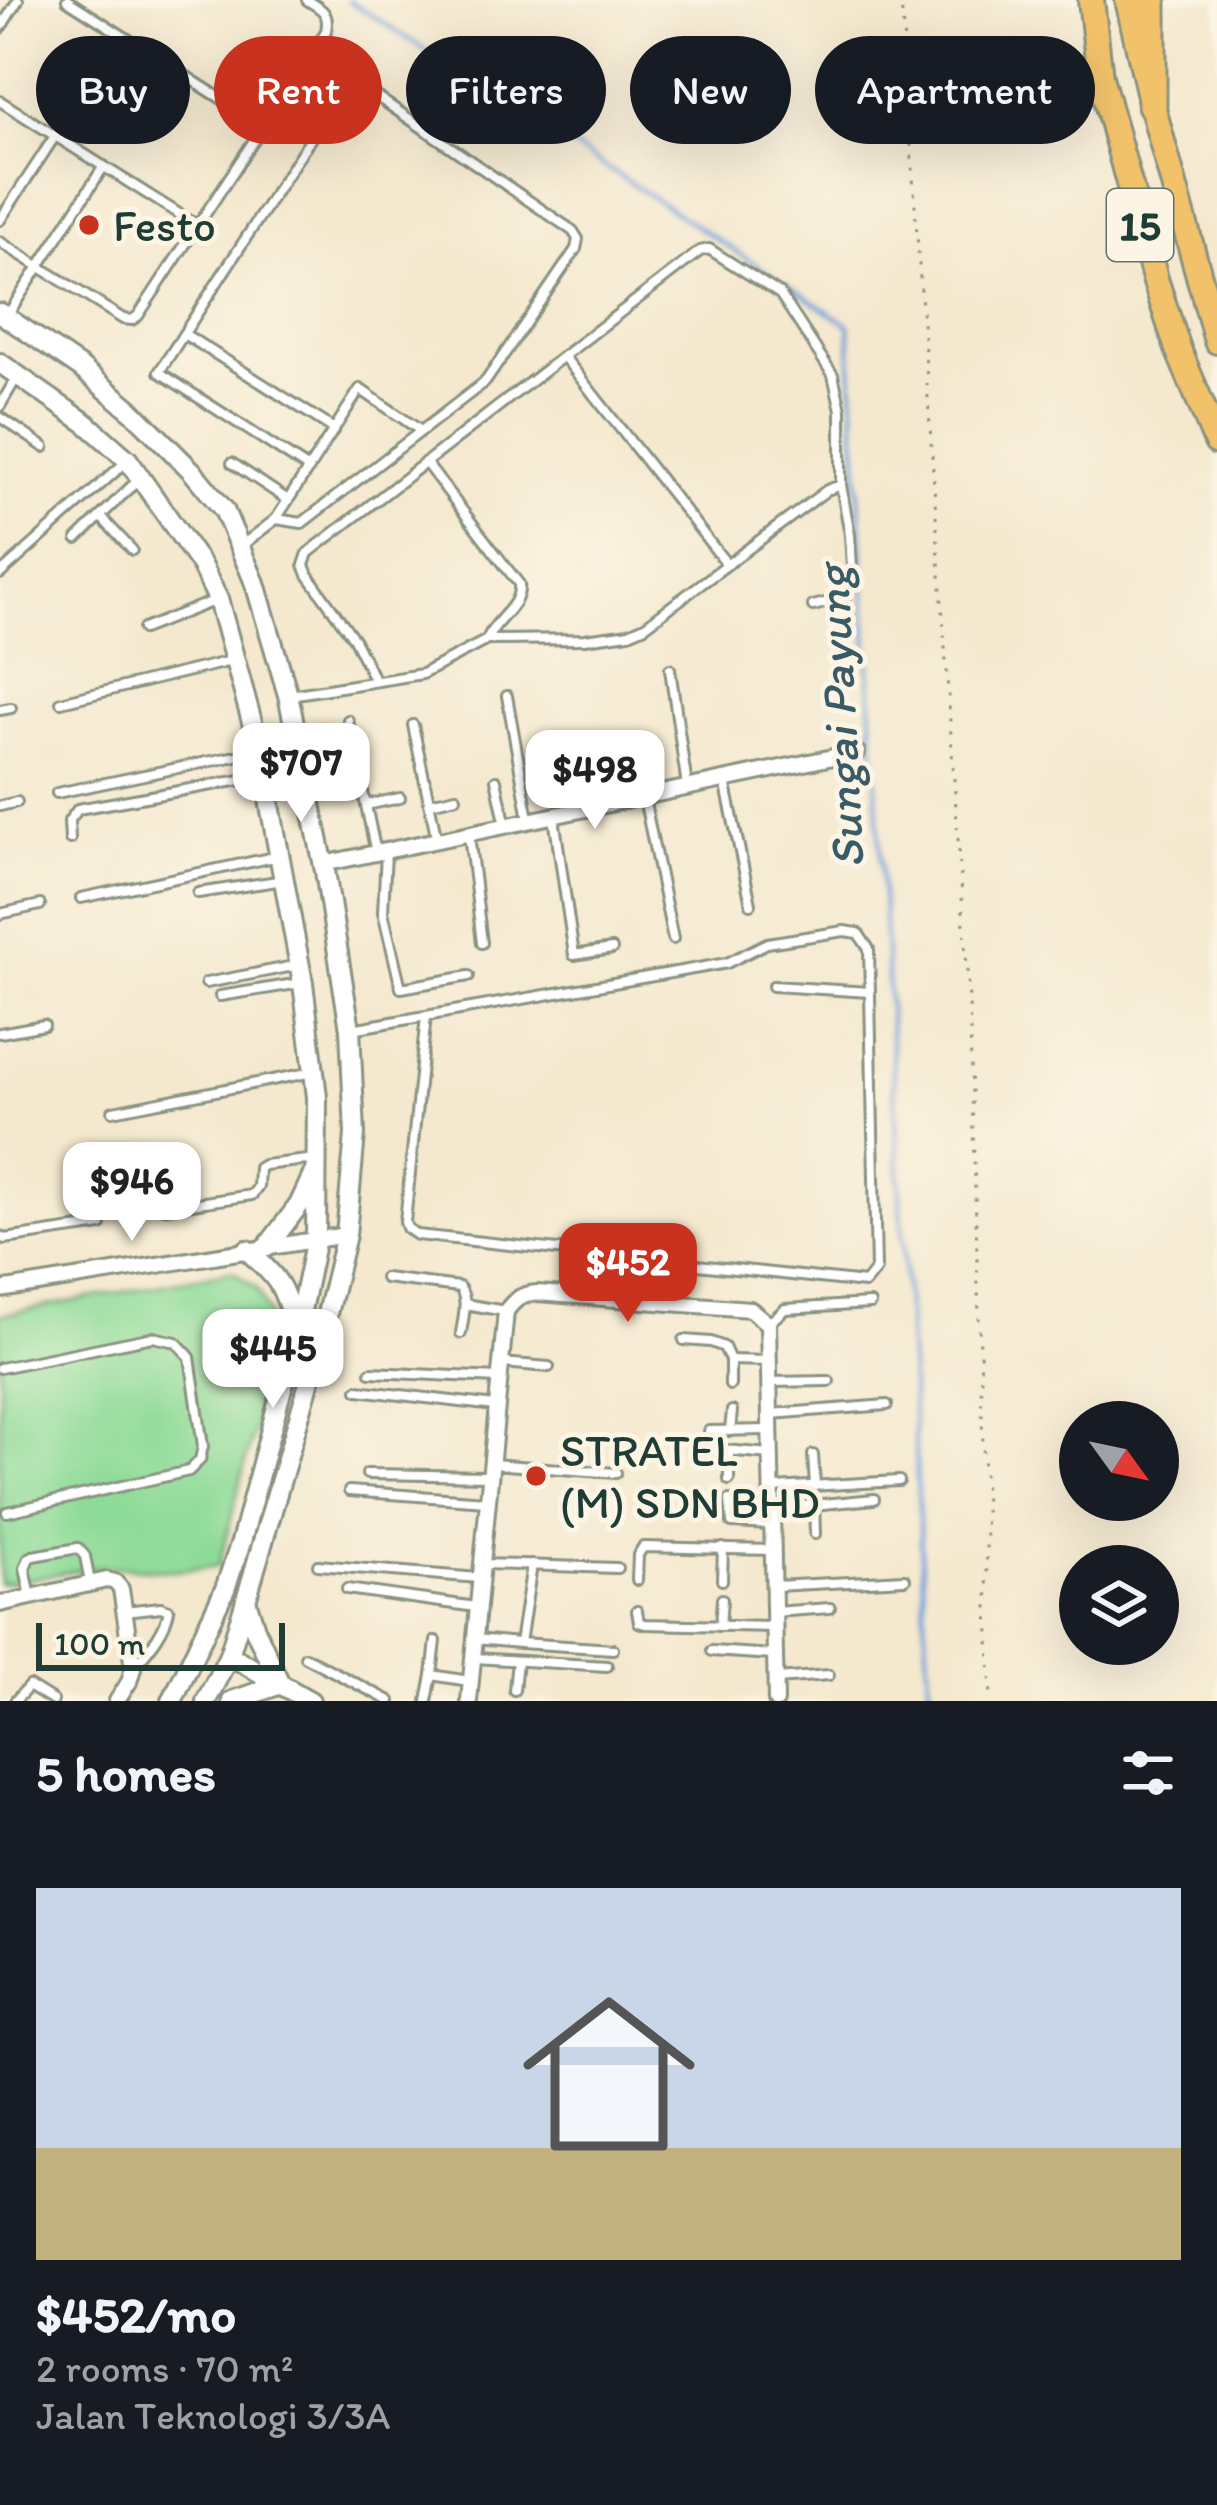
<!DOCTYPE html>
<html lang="en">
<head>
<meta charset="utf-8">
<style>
	body { margin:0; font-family:Itim,sans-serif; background:#20242c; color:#f1f3f6; height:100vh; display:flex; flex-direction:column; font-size:45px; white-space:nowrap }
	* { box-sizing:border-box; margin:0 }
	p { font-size:39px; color:#9ea1a6 }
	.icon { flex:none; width:66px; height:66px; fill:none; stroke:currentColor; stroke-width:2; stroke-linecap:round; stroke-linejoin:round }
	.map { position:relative; height:1701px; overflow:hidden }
	.drawer { display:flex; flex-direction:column; background:#171b24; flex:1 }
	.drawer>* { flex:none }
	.hud { position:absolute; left:36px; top:36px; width:1146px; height:108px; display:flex; gap:24px }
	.needle { width:78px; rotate:123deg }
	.buttons { position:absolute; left:1059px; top:1401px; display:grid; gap:24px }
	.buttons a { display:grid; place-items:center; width:120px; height:120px; border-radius:50%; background:#171b24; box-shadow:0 12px 48px #0002; font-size:60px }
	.scale { position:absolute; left:36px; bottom:30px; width:249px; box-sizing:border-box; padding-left:12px; border:6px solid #1f3d34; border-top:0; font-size:33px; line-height:42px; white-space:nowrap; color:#1f3d34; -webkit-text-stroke:9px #fcf5e5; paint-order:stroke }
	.price { position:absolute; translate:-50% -102px; padding:0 27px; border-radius:24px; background:#fff; color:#222; font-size:39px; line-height:78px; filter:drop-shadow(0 3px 6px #0008) }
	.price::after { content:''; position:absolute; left:50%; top:72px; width:36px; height:27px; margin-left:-18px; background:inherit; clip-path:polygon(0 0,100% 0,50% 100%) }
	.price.selected { background:#c8321e; color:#fff }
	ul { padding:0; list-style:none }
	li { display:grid; align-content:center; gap:24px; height:636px; padding:0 36px }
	li span { display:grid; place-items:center; height:372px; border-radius:0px; color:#555 }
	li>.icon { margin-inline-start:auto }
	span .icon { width:216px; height:216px; fill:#fffc; stroke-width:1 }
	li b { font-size:51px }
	h2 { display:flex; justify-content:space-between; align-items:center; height:144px; padding:0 36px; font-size:51px }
	.pill { padding:0 42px; border-radius:54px; background:#171b24; box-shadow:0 12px 48px #0002; font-size:42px; line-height:108px }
	.pill.selected { background:#c8321e; color:#fff }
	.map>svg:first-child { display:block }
	.green { fill:#8edb98; stroke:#568c66; stroke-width:3 }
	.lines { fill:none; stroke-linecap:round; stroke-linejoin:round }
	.stream { stroke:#71a0da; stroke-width:4.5 }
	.service-casing { stroke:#8a9281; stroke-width:14 }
	.minor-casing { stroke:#8a9281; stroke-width:20 }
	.tertiary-casing { stroke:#8a9281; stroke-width:24 }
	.trunk-casing { stroke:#8a9281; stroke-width:30 }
	.motorway-casing { stroke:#8a9281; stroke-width:33 }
	.path { stroke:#8a9281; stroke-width:3; stroke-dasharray:3 9; stroke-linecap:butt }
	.service { stroke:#fff; stroke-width:8 }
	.minor { stroke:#fff; stroke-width:14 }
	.tertiary { stroke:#fff; stroke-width:18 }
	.trunk { stroke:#f2c26a; stroke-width:24 }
	.motorway { stroke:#f2c26a; stroke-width:27 }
	.poi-dot { fill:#c8321e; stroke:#fcf5e5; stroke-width:4.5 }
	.labels { text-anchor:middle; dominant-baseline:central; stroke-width:10; stroke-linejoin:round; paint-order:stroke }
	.shield { fill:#fcf5e5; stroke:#617469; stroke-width:3 }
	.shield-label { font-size:42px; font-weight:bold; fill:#1f3d34 }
	.poi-label { font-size:45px; fill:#1f3d34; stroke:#fcf5e5; text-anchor:start }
	.water-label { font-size:48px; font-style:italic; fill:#385b66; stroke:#fcf5e5 }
</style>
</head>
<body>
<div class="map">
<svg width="1217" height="1701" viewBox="0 0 1217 1701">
	<rect width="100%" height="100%" fill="#fcf5e5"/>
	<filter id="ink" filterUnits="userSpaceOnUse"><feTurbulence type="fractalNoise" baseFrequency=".00833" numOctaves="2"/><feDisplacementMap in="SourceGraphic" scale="24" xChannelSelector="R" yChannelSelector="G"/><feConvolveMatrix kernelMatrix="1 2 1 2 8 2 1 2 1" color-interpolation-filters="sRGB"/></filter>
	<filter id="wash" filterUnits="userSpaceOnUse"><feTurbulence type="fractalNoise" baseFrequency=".004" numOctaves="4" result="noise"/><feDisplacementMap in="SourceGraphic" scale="48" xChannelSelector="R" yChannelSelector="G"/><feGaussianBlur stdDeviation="2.7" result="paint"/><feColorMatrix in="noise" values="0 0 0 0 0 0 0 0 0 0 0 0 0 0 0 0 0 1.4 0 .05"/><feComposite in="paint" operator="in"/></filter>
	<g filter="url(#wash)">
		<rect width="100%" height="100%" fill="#f4e8ce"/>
		<polygon class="green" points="232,1271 257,1289 272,1321 271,1362 219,1566 176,1571 104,1566 0,1584 0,1315"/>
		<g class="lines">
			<polyline class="stream" points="348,0 849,325 930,1701"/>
		</g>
	</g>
	<g filter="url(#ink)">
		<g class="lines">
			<defs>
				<g id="service">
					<polyline points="67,0 264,126"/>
					<polyline points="0,29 18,0"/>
					<polyline points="0,101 198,226"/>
					<polyline points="0,220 55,136"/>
					<path d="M0,242l123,77 9,1 6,-4 188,-285c4,-18 -4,-22 -19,-31"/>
					<polyline points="7,316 104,166"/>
					<polyline points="184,334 334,429"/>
					<polyline points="564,357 726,563"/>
					<polyline points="0,406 17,377"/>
					<polyline points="0,417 44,447"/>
					<path d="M425,462l94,122c3,23 -25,35 -32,56"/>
					<polyline points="232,463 288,500"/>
					<polyline points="101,517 132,550"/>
					<polyline points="276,519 302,523 486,381 576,249 578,239 573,231 357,83 351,83 342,90 159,372 309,469"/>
					<polyline points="77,539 140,478"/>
					<polyline points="241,546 276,519 360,389 421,431"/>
					<polyline points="0,574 127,461"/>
					<polyline points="143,629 216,600"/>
					<polyline points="670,669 687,786"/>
					<polyline points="375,681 354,639 308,575 304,565 308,553 700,251 709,249 780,294 833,375 841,410 841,485 850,535 853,584 847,594 837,600 813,606"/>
					<polyline points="290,695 422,674 487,640 585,639 629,633 645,626 827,490 841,485"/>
					<polyline points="507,696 529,819"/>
					<polyline points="61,702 235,660"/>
					<polyline points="0,710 11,708"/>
					<polyline points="348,720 376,853"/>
					<polyline points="413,725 437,840"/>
					<polyline points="496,780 506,826"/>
					<polyline points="725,781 751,904"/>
					<polyline points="57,793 260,751"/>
					<polyline points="644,798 673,939"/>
					<polyline points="430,803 456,797"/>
					<polyline points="366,805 400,798"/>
					<polyline points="0,806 17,802"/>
					<polyline points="554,817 574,955 612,949"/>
					<polyline points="469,835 482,943"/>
					<polyline points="70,839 69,821 78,809 263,776"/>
					<polyline points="386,852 383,912 401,988 469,976"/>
					<polyline points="198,893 284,880"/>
					<polyline points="81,898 279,856"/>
					<polyline points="0,914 40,905"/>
					<polyline points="206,983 299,965"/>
					<polyline points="773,986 870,992"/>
					<polyline points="220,996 301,983"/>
					<polyline points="352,1029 727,963 767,943 844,931 858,933 869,949 876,1269 865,1283 417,1235 407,1228 405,1222 426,1016"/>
					<polyline points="0,1033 44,1025"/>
					<polyline points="113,1111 313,1072"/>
					<polyline points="165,1208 252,1195 258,1187 259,1168 264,1165 316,1159"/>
					<polyline points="0,1236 5,1239 101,1225"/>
					<path d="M385,1278l74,9c10,12 4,32 2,46"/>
					<polyline points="465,1304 505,1311"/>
					<polyline points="769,1323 785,1309 870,1304"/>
					<polyline points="684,1340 711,1342 724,1347 730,1360 730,1385"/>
					<polyline points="730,1360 768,1361"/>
					<polyline points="502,1363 549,1367"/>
					<polyline points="0,1368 153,1337 176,1342 190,1357 203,1446 200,1460 189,1471 7,1512"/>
					<polyline points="371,1372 498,1378"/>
					<polyline points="770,1382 829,1381"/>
					<polyline points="358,1390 495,1406"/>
					<polyline points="771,1414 887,1405"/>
					<polyline points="709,1431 770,1430"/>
					<polyline points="730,1431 732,1411"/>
					<polyline points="714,1449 770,1454"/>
					<polyline points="729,1450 729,1480"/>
					<polyline points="813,1455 815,1486"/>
					<polyline points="493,1464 616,1473"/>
					<polyline points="367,1474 489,1476"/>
					<polyline points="774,1488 899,1481"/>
					<polyline points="349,1491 486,1501"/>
					<polyline points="730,1500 732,1523 771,1525"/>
					<polyline points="814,1504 815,1534"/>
					<polyline points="772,1509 874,1499"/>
					<polyline points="483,1564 617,1568"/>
					<polyline points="318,1565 479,1578"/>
					<polyline points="532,1565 520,1643 613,1649"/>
					<polyline points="637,1580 638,1555 643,1547 772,1550"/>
					<polyline points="722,1580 723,1548"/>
					<polyline points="775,1586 905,1579"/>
					<polyline points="347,1589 476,1607"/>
					<polyline points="31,1597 25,1568 29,1558 33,1556 78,1548 85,1556 90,1583"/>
					<path d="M125,1611l36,-4 8,3c-4,22 -21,40 -35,57"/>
					<polyline points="637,1611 639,1622 645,1624 774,1627"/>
					<polyline points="774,1612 830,1608"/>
					<polyline points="720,1626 722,1599"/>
					<polyline points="475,1639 520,1643"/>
					<polyline points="712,1651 773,1655"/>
					<polyline points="305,1657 390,1701"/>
					<polyline points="475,1658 607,1666"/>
					<polyline points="432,1675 436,1641"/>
					<polyline points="777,1679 829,1675"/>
					<polyline points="514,1690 517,1661"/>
					<polyline points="15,1701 29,1686 53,1701"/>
					<polyline points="427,1701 432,1675 469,1681"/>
				</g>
				<g id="minor">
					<polyline points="323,864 857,752"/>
					<polyline points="0,1290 346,1235"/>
					<polyline points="0,1604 107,1580 115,1582 121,1589 133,1668 129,1682 117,1701"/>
					<path d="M469,1701l37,-390c9,-12 16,-17 31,-18l213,16 18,15 8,377"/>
				</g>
				<g id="tertiary">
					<polyline points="0,313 81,368 132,411 192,471 224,510 255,583 288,695 325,871 350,1029 355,1134 346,1235 316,1359 246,1600 229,1655 206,1701"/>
					<polyline points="0,363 87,424 128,460 201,565 218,599 260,751 303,983 314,1072 317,1097 316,1238 296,1335 241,1542 225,1589 172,1701"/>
					<polyline points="267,1247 299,1205 313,1175"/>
					<path d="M247,1250c30,27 37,35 47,75"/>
					<polyline points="246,1600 255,1629 280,1684"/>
					<polyline points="229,1655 310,1701"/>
					<polyline points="232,1701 281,1684"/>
				</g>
				<g id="trunk">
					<polyline points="1091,0 1100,77 1156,282 1178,349 1217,442"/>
					<polyline points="1128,0 1152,105 1217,341"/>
				</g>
				<polyline id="motorway" points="1152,105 1152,0"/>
			</defs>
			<use href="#service" class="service-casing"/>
			<use href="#minor" class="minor-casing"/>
			<use href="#tertiary" class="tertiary-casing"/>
			<use href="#trunk" class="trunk-casing"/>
			<use href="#motorway" class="motorway-casing"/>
			<polyline class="path" points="901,0 969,1000 991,1701"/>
			<use href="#service" class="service"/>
			<use href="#minor" class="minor"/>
			<use href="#tertiary" class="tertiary"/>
			<use href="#trunk" class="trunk"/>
			<use href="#motorway" class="motorway"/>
		</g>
	</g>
	<g class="poi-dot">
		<circle cx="89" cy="225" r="12"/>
		<circle cx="536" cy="1476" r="12"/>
	</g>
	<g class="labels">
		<rect class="shield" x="1107" y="189" width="66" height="72" rx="9"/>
		<g class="shield-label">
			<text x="1140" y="225">15</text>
		</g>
		<g class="poi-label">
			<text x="113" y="225">Festo</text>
			<text x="560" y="1450">STRATEL<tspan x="560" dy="52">(M) SDN BHD</tspan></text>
		</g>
		<g class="water-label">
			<text transform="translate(839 717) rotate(-93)">Sungai Payung</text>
		</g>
	</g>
</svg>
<div class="buttons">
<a><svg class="needle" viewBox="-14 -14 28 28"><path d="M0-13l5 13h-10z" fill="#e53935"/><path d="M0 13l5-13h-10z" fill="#9ea1a6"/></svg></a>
<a><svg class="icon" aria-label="layers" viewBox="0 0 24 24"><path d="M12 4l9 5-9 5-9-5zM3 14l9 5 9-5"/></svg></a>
</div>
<div class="scale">100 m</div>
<b class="price" style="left:301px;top:825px">$707</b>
<b class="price" style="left:595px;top:832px">$498</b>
<b class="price" style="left:132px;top:1244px">$946</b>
<b class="price selected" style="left:628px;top:1325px">$452</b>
<b class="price" style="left:273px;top:1411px">$445</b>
<div class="hud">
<a class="pill">Buy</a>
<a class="pill selected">Rent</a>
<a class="pill">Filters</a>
<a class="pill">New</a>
<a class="pill">Apartment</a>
</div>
</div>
<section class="drawer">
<h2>5 homes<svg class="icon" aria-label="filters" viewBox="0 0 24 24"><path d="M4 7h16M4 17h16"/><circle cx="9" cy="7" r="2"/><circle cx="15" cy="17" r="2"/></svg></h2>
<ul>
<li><span style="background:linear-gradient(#c9d6e8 70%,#c2b280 0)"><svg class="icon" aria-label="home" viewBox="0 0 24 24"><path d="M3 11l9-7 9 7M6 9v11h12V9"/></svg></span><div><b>$452/mo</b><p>2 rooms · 70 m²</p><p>Jalan Teknologi 3/3A</p></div></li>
</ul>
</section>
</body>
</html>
